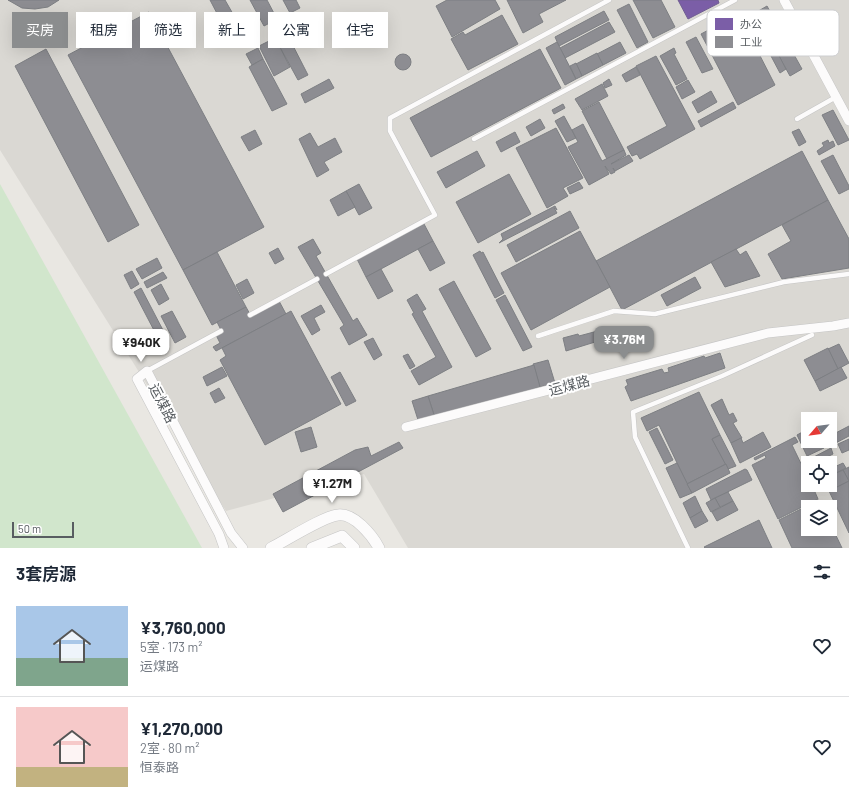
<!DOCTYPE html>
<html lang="zh">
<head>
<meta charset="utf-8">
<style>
	body { margin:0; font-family:Barlow,"Noto Sans SC",sans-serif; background:#f2f2f3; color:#1f2937; height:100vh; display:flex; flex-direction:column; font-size:15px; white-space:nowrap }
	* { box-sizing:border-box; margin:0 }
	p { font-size:13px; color:#747a83 }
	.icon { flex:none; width:22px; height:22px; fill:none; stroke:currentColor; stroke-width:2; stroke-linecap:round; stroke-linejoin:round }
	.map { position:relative; height:548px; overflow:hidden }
	.panel { display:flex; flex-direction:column; background:#fff; flex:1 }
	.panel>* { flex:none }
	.guide { position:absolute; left:12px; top:12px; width:400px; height:36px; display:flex; gap:8px }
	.needle { width:26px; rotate:242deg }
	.controls { position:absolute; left:801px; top:412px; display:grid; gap:8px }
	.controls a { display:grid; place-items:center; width:36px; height:36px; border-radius:0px; background:#fff; box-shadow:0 4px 16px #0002; font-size:20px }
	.scale { position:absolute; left:12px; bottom:10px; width:62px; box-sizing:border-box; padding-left:4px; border:2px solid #585d61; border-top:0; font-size:11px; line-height:14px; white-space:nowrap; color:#585d61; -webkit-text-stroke:3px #fff; paint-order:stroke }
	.price { position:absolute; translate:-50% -34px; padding:0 9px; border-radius:8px; background:#fff; color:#222; font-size:13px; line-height:26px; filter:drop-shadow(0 1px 2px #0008) }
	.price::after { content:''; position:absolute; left:50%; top:24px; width:12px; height:9px; margin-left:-6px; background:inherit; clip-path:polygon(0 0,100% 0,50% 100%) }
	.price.current { background:#8b8d8e; color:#fff }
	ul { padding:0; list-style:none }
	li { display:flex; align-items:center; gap:12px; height:100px; padding:0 16px }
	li+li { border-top:1px solid #e0e1e3 }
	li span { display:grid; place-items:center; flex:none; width:112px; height:80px; border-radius:0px; color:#555 }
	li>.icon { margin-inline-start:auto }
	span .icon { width:48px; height:48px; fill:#fffc; stroke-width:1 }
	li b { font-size:17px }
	h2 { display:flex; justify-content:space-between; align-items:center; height:48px; padding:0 16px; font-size:17px }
	.chip { padding:0 14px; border-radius:0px; background:#fff; box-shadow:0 4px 16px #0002; font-size:14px; line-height:36px }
	.chip.current { background:#8b8d8e; color:#fff }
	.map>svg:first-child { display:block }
	.industrial { fill:#dad8d3; fill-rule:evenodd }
	.green { fill:#d1e6cc }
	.offices { fill:#7b5ea7; stroke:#705e92 }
	.industry { fill:#8d8d92; stroke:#7d7f83 }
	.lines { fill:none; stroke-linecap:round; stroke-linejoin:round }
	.service-casing { stroke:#c5c5c5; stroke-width:5.5 }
	.minor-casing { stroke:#c5c5c5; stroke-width:10 }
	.tertiary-casing { stroke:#c5c5c5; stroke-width:12 }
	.service { stroke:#fcfbfb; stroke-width:4.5 }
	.minor { stroke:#fcfbfb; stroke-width:9 }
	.tertiary { stroke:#fcfbfb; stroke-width:11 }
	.labels { text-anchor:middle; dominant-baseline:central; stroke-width:4; stroke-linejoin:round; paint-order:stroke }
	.street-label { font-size:14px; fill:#585d61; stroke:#fff }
	.key { fill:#fff; stroke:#cdced0; stroke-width:1 }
	.key-label { font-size:11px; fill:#585d61 }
</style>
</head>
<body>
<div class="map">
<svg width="849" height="548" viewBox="0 0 849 548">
	<rect width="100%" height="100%" fill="#e9e7e2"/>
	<path class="industrial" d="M0,0h849v548h-441l-44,-74 -138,37 -226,-361zM808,419h22v22h-22zM808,463h22v22h-22zM808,507h22v22h-22z"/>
	<polygon class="green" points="0,184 202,548 0,548"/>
	<polygon class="offices" points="678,0 718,0 719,3 688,19"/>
	<g class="industry">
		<polygon points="8,0 59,0 48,7 35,9 22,8"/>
		<polygon points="210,0 225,0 233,14 221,21"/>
		<polygon points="250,0 267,0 277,19 264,26"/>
		<polygon points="283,0 296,0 300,8 290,13"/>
		<polygon points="447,0 495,0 500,9 452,37 436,6"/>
		<polygon points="507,0 566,0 539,14 543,22 523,33"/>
		<polygon points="633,0 661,0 675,27 653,38"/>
		<polygon points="629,4 648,42 637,48 617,10"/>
		<polygon points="767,6 802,69 790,76 755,13"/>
		<polygon points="604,11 609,20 559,46 555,37"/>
		<polygon points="149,12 264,227 183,270 68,55"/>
		<polygon points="502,15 518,44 468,70 451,39 463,32 465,35"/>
		<polygon points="731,18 734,23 733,27 741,42 747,50 755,46 775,85 738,105 701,34"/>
		<polygon points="609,22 615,32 565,58 560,48"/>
		<polygon points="364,23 372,39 361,45 353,29"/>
		<polygon points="286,32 308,75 298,80 275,38"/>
		<polygon points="696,37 713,69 702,73 686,42"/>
		<polygon points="275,38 290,67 274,76 259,46"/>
		<polygon points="557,42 576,79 565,85 546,48"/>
		<polygon points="620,42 626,53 603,65 597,54"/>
		<polygon points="258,48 263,59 252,65 246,54"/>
		<polygon points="674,48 676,53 674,54 687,79 676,85 660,56"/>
		<polygon points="46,49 139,225 108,242 15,66"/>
		<polygon points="540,49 561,88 431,157 410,118"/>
		<polygon points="777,52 786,69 780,73 771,56"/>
		<polygon points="597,53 603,65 582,76 576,64"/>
		<circle cx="403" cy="62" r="8"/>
		<polygon points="656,56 695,129 640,159 637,154 632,156 627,147 667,126 636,66"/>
		<polygon points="263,59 287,104 272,111 249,67"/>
		<polygon points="576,63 582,76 576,79 570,66"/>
		<polygon points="636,67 640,75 626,82 622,75"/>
		<polygon points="329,79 334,88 305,103 301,94"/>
		<polygon points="609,79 612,85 605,88 603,83"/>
		<polygon points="688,80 695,92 682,99 676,87"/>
		<polygon points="602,84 608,96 582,110 575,99"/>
		<polygon points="711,91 717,102 698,113 692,102"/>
		<polygon points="599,102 624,150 607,159 582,111"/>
		<polygon points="733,102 736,108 701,127 698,121"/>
		<polygon points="563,104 565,108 554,114 552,110"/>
		<polygon points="833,110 849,140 838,145 822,115"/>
		<polygon points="564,116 576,138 567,142 555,121"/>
		<polygon points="540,119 545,128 531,136 526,127"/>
		<polygon points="583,124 602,161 624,150 626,155 611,164 629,155 633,161 615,171 613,168 615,172 611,174 605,166 609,174 589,185 568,147 578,142 572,130"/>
		<polygon points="556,128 583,178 563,188 568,196 547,208 516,148"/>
		<polygon points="799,129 806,142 799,146 792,132"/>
		<polygon points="255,130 262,144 249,151 241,137"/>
		<polygon points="515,132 520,142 501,152 496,142"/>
		<polygon points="310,133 318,147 335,138 342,152 324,162 329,170 317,177 299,139"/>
		<polygon points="828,140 829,143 833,141 835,146 819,155 817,151 824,146 822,143"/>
		<polygon points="477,151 485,166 446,188 437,172"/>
		<polygon points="802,151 828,200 622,310 596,261"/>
		<polygon points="833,155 849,186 849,189 839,194 821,161"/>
		<polygon points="509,174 531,214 478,243 456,202"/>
		<polygon points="579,182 583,188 570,194 567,188"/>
		<polygon points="359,184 372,208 359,215 346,191"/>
		<polygon points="346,191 355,207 338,216 330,200"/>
		<polygon points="828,200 849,239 849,268 782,279 768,254 791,241 782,225"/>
		<polygon points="555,206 557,210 554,208 557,213 499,243 503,239 501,234"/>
		<polygon points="570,211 579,228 516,262 507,245"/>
		<polygon points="424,224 433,241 366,277 357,259"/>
		<polygon points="580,231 610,287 531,330 501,273"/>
		<polygon points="313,239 321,253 316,256 353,321 357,318 367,335 349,345 340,328 344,325 298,247"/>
		<polygon points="433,241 445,263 430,271 418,249"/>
		<polygon points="278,248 284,259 275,264 269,253"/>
		<polygon points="736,249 740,255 746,251 760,276 725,287 711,262"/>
		<polygon points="480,251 481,253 483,252 504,293 495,298 473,255"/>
		<polygon points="217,252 246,307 212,325 183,270"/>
		<polygon points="157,258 162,268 142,279 136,269"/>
		<polygon points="381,269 393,291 378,299 366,277"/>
		<polygon points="132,271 139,284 131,289 124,275"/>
		<polygon points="163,272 167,278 147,288 144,282"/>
		<polygon points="695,277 701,288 667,306 661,295"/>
		<polygon points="247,279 254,293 243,299 236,285"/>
		<polygon points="454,281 491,349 476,357 439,289"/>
		<polygon points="161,284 169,299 159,305 151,290"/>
		<polygon points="141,288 165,334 158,338 134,292"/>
		<polygon points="417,294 426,309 422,311 452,367 419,385 411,371 436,357 412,314 414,313 407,300"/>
		<polygon points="505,295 532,347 523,351 496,300"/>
		<polygon points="279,301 286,314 216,351 213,347 220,343 216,335 222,332 217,322 246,307 251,316"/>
		<polygon points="321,305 325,312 314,318 320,330 312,335 301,316"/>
		<polygon points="172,311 186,337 175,343 161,316"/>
		<polygon points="291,311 341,404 265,445 220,360 226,356 222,348"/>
		<polygon points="605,329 608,338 566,351 563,338 578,334 579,336"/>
		<polygon points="617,330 618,335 609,337 607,332"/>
		<polygon points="373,338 382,355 374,360 364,342"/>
		<polygon points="839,344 849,363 838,369 828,349"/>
		<polygon points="828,348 838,369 815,381 804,360"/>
		<polygon points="720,353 725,368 631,401 625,387 628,385 626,380 662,369 664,373 669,372 668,368 704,356 705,358"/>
		<polygon points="408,354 415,366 410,369 403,356"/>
		<polygon points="548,360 555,383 540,387 533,364"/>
		<polygon points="534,365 540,387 435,418 428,396"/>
		<polygon points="222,367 227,376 207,386 203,377"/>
		<polygon points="841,367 847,378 820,391 815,381"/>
		<polygon points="340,372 356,401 346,406 331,377"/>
		<polygon points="219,388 225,398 215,403 210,393"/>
		<polygon points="699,392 720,435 712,439 726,464 687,484 659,425 647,431 641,418"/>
		<polygon points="428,396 435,418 419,423 412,401"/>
		<polygon points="722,399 729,415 733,413 737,421 733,423 742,438 731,443 711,405"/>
		<polygon points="849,426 849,436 828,447 824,441 830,441 830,436"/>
		<polygon points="311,427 317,447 301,452 295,432"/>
		<polygon points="657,428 673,460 665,464 649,432"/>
		<polygon points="808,429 808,441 820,441 824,448 807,456 797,435"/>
		<polygon points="763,432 771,447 740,463 731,443 741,438 743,443"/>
		<polygon points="720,435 736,466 728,469 712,439"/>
		<polygon points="795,437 798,442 792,445 808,478 808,485 812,485 818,499 778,519 752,465 766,458 765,455 755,460 754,458"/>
		<polygon points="849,439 849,450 842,453 838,444"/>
		<polygon points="399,442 403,448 283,512 273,494 355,450 368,447 371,456"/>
		<polygon points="831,448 833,454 815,463 810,463 808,460"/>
		<polygon points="677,463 692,493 680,498 666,468"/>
		<polygon points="843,463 846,468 830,476 830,469"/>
		<polygon points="726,464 730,473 692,493 687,484"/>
		<polygon points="849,467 849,481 843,470"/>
		<polygon points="745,469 747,470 752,480 711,500 706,489"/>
		<polygon points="843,470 849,481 830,491 827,485 830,485 830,476"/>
		<polygon points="849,481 849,533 829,491"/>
		<polygon points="728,492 733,501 720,507 715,498"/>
		<polygon points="695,496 702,511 690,518 683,503"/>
		<polygon points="715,498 720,507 711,512 706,503"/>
		<polygon points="819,500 822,507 808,507 808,529 830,529 830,523 842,548 792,548 779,520"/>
		<polygon points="733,501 738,510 717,521 712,512"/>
		<polygon points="702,511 708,521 695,528 690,518"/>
		<polygon points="759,520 772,548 705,548 704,547"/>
	</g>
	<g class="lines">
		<defs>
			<g id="service">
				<polyline points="797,119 836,97"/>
				<polyline points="474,139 735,0"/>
				<polyline points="326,274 435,215 390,131 390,118 609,0"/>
				<polyline points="250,315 317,279"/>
				<polyline points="538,336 614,311 655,314 784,282 849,274"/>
				<polyline points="147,371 221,331"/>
				<polyline points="688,548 635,437 633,412 722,376 812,335"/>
			</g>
			<g id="minor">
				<polyline points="784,0 849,121"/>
				<polyline points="406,427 768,333 833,326 849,323"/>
				<polyline points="224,548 219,534 137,379 147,371 231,533 243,548"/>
			</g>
			<g id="tertiary">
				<path d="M271,548c14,-7 53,-32 67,-33 16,-2 34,20 41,33"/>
				<polyline points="312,548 342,536 354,548"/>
			</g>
		</defs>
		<use href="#service" class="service-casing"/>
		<use href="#minor" class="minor-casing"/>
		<use href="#tertiary" class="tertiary-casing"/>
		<use href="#service" class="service"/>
		<use href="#minor" class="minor"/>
		<use href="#tertiary" class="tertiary"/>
	</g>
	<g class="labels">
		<g class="street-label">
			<text transform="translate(569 385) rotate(-15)">运煤路</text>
			<text transform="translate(163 403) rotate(63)">运煤路</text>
		</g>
	</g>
	<rect x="707" y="10" width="132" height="46" rx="6" class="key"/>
	<rect x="715" y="18" width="18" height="12" fill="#7b5ea7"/>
	<rect x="715" y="36" width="18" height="12" fill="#8d8d92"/>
	<g class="key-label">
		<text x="740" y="28">办公</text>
		<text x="740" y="46">工业</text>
	</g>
</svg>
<div class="controls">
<a><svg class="needle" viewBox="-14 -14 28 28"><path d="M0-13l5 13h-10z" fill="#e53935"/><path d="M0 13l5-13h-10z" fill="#747a83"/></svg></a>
<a><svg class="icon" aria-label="locate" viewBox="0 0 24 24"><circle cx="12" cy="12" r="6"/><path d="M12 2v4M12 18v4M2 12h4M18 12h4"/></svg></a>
<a><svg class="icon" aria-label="layers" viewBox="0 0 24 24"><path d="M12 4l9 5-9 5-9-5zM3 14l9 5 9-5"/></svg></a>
</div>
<div class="scale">50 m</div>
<b class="price current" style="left:624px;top:360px">¥3.76M</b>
<b class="price" style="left:141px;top:363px">¥940K</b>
<b class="price" style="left:332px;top:504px">¥1.27M</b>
<div class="guide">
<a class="chip current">买房</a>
<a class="chip">租房</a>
<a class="chip">筛选</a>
<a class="chip">新上</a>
<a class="chip">公寓</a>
<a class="chip">住宅</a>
</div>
</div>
<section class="panel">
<h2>3套房源<svg class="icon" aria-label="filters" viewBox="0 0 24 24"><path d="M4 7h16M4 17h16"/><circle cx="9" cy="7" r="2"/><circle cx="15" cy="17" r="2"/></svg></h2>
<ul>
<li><span style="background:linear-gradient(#a9c7e8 65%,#7fa58c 0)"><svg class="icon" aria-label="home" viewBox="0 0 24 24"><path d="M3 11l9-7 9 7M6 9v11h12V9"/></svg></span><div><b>¥3,760,000</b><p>5室 · 173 m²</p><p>运煤路</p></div><svg class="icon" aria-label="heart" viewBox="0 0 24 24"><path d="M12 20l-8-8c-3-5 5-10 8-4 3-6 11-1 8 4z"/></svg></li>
<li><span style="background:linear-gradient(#f6c9c9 75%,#c2b280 0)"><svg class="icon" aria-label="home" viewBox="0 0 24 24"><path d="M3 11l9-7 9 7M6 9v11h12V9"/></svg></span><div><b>¥1,270,000</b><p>2室 · 80 m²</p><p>恒泰路</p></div><svg class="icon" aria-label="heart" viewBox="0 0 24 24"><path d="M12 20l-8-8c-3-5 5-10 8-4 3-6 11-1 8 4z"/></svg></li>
</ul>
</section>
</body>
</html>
